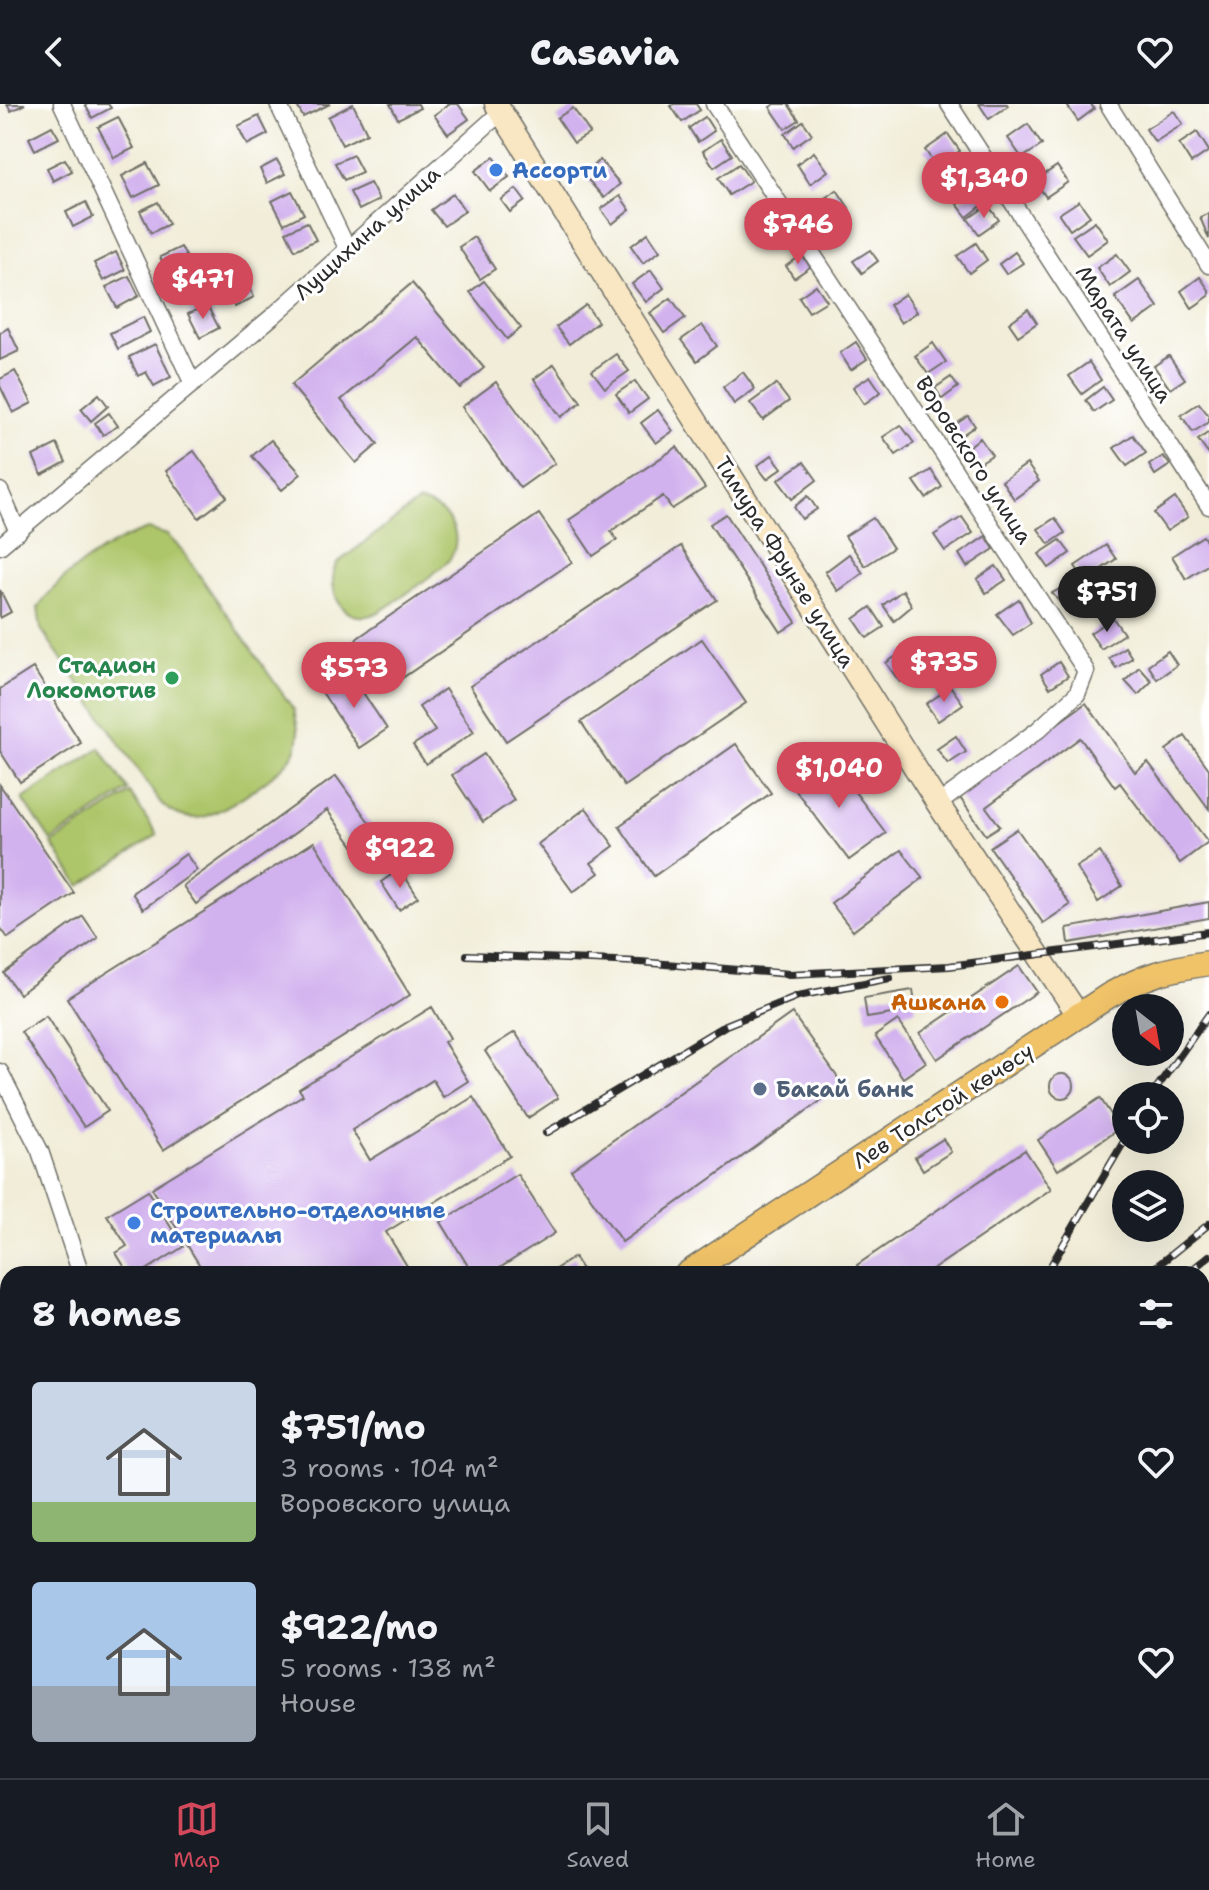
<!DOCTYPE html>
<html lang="en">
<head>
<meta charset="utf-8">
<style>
	body { margin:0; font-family:"Shantell Sans",sans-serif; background:#20242c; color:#f1f3f6; height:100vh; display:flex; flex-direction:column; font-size:30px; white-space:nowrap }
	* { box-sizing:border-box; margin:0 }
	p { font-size:26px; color:#9ea1a6 }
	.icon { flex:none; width:44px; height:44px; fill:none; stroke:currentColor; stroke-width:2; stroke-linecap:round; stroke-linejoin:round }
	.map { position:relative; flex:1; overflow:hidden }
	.details { position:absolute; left:0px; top:1162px; width:1210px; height:512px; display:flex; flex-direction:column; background:#171b24; border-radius:24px 24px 0 0; box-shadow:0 8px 32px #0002 }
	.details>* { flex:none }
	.needle { width:52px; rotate:149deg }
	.fabs { position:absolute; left:1112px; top:890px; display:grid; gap:16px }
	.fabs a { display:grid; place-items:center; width:72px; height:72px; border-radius:50%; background:#171b24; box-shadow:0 8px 32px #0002; font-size:40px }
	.price { position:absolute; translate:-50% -68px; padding:0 18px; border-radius:28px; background:#d1495b; color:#fff; font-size:26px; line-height:52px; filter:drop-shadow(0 2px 4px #0008) }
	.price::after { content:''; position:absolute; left:50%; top:48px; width:24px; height:18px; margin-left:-12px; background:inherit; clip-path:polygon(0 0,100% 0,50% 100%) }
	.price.active { background:#222; color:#fff }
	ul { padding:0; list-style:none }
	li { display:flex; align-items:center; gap:24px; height:200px; padding:0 32px }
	li span { display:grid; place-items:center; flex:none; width:224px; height:160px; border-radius:8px; color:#555 }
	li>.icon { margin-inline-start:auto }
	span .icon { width:96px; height:96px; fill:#fffc; stroke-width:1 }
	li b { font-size:34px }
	h2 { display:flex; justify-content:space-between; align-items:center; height:96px; padding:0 32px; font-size:34px }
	header { display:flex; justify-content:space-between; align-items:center; height:104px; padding:0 32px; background:#171b24; font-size:36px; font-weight:800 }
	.dock { display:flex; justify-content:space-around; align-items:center; height:112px; border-top:2px solid #363941; background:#171b24; font-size:22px; color:#9ea1a6 }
	.dock a { display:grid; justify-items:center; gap:4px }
	.dock .active { color:#d1495b }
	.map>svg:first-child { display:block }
	.green { fill:#aec66b; stroke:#6c784b; stroke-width:2 }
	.building { fill:#d1b1ee }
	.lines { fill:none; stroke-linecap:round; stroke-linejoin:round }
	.street-casing { stroke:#706f68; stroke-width:19 }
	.secondary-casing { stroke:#706f68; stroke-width:25 }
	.primary-casing { stroke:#706f68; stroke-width:27 }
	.street { stroke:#fff; stroke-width:16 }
	.secondary { stroke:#f9e7c3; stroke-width:22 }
	.primary { stroke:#f0c369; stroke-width:24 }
	.rail-casing { stroke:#2b2b2b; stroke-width:8 }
	.rail { stroke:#fff; stroke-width:5; stroke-dasharray:15; stroke-linecap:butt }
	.shop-dot { fill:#3f7fe0; stroke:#fff; stroke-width:3 }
	.leisure-dot { fill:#2e9e5b; stroke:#fff; stroke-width:3 }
	.food-dot { fill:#e8710a; stroke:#fff; stroke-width:3 }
	.service-dot { fill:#5c6f8a; stroke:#fff; stroke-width:3 }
	.labels { text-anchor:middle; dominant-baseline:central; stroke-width:6; stroke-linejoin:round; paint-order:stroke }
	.shop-label { font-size:22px; font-weight:bold; fill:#366cbe; stroke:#fff; text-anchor:start }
	.street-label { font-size:22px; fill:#2b2b2b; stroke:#fff }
	.leisure-label { font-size:22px; font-weight:bold; fill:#27864d; stroke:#fff; text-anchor:end }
	.food-label { font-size:22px; font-weight:bold; fill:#c56008; stroke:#fff; text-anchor:end }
	.service-label { font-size:22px; font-weight:bold; fill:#4e5e75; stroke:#fff; text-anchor:start }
</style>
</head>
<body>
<header><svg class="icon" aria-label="back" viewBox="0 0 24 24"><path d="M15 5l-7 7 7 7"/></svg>Casavia<svg class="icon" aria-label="heart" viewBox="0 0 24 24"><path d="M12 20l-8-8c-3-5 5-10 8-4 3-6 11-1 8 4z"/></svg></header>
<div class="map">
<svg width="1209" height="1674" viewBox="0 0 1209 1674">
	<rect width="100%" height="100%" fill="#fff"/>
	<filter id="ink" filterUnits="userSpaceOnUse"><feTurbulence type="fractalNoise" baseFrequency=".0125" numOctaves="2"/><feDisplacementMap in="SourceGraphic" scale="16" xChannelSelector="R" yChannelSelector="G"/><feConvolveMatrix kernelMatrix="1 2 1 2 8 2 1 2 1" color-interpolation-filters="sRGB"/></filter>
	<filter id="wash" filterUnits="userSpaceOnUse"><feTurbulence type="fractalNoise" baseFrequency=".006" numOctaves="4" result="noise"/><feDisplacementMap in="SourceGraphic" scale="32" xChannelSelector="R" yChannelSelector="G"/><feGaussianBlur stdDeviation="1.8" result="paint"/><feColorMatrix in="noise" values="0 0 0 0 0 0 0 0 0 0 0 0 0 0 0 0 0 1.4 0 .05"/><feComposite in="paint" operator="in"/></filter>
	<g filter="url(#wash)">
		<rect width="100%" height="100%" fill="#f1edd8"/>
		<g class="green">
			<path d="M418,398c27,4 49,31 31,58 -6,8 -65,51 -75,54 -32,12 -48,-25 -38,-50z"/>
			<path d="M148,425l19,6 14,14 113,161c3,15 8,28 0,43 -10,19 -77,65 -98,65 -14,0 -23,-5 -34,-13l-121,-176 -3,-21c22,-34 72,-67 110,-79z"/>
			<polygon points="100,644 128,686 51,737 23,695"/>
			<polygon points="130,689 157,731 80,782 52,740"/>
		</g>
		<g id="blocks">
			<g class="building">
				<polygon points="7,0 25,0 11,7"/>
				<polygon points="85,0 108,0 111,4 92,14"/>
				<polygon points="296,0 330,0 303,13"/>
				<polygon points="353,0 367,29 342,41 328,13"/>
				<polygon points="390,0 418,0 420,4 398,15"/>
				<polygon points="449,0 458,0 469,15 448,30 434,11"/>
				<polygon points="674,0 696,0 700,6 682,18 671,2"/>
				<polygon points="775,0 788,0 799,16 785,25 770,3"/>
				<polygon points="979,0 1007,0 1008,2 989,15"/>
				<polygon points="1066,0 1091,0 1094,5 1078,17"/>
				<polygon points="573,4 590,29 574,39 557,14"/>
				<polygon points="1174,7 1183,20 1155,38 1146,25"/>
				<polygon points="259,12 268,30 247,41 238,22"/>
				<polygon points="118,13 134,44 114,54 98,23"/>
				<polygon points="705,13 714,27 698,38 689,24"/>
				<polygon points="803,17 812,30 793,43 785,30"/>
				<polygon points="1028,20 1042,41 1022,54 1008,34"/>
				<polygon points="52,22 59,34 35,46 29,34"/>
				<polygon points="1197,28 1209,47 1191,59 1179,40"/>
				<polygon points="948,30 960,47 937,63 925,46"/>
				<polygon points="721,35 732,51 714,63 703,47"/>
				<polygon points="814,48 828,67 810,80 797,60"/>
				<polygon points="353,51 362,68 344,76 335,59"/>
				<polygon points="494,53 509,73 490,87 475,67"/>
				<polygon points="65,55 72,67 53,77 47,64"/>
				<polygon points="975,55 986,72 962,88 951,72"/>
				<polygon points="277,56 285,70 267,79 260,65"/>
				<polygon points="600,56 620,80 604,94 583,70"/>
				<polygon points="147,59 159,81 133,94 122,72"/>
				<polygon points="739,60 751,77 729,91 718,74"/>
				<polygon points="1057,62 1068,78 1046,93 1035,77"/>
				<polygon points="370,79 379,96 359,106 350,88"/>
				<polygon points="979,84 988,97 967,113 957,100"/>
				<polygon points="516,85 525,97 510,108 501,96"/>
				<polygon points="837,86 849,104 832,116 819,98"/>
				<polygon points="292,87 304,110 284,120 272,97"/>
				<polygon points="453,90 465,107 444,122 431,106"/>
				<polygon points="620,92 630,106 612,120 601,105"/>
				<polygon points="1079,97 1090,112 1070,126 1059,110"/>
				<polygon points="86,98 93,113 73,123 66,108"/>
				<polygon points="158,98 169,120 151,129 140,107"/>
				<polygon points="988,101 999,116 979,130 968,115"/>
				<polygon points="764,102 774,117 755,129 745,115"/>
				<polygon points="1209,109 1209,135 1200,113"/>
				<polygon points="1095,117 1108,136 1087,151 1073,132"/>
				<polygon points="307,118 316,136 295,146 286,128"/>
				<polygon points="648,129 660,147 643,159 631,142"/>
				<polygon points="474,133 495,165 480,175 459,143"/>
				<polygon points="976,139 987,156 969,169 957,152"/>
				<polygon points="181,143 193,165 171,176 160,153"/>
				<polygon points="870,146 878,157 862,169 853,157"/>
				<polygon points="116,148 125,166 103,177 94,159"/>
				<polygon points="1015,148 1023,159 1006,170 999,160"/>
				<polygon points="1117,150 1130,168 1110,183 1097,164"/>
				<polygon points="802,151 810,163 794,174 786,162"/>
				<polygon points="651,166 664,184 646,198 632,180"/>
				<polygon points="129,172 139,192 117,204 106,183"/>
				<polygon points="244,172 254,193 235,203 224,181"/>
				<polygon points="1200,173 1209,186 1209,192 1192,204 1181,187"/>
				<polygon points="1139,176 1158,203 1134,220 1115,193"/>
				<polygon points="484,177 521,224 507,235 470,188"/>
				<polygon points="192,179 196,188 180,197 172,183"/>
				<polygon points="412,179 484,264 460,284 417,233 341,296 378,340 356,359 291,281"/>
				<polygon points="816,181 827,197 809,208 799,193"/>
				<polygon points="905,190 917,208 901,219 889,201"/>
				<polygon points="671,194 685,214 664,229 650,209"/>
				<polygon points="207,201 219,224 200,234 188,210"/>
				<polygon points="586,201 598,218 569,240 556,223"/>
				<polygon points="1028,205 1037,219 1018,232 1009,219"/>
				<polygon points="143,213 150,228 118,245 110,229"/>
				<polygon points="702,221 717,242 697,257 681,236"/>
				<polygon points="8,224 19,247 0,256 0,229"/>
				<polygon points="856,238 867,255 851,266 840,249"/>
				<polygon points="933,239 946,258 928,270 915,252"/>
				<polygon points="155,240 171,273 154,282 146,268 138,272 129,253"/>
				<polygon points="616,250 629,267 605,284 592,267"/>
				<polygon points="1169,252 1185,275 1170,285 1154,262"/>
				<polygon points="1089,258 1101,276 1082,290 1069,272"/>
				<polygon points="554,260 581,298 561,313 534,275"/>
				<polygon points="15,267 32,299 13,309 0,282 0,275"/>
				<polygon points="743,268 755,285 734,300 723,283"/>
				<polygon points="870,272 881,288 864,300 853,283"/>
				<polygon points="951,273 958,283 942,295 935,284"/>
				<polygon points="635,277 648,295 629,309 616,290"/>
				<polygon points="496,278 555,359 520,384 462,303"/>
				<polygon points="776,280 789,297 763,316 750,299"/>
				<polygon points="1103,283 1112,296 1094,308 1086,296"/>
				<polygon points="99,290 108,302 91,317 81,305"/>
				<polygon points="1199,299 1209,312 1209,318 1193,328 1181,311"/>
				<polygon points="658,306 673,327 656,339 641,319"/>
				<polygon points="109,309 118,322 103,331 95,319"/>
				<polygon points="968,312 975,322 959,333 952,323"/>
				<polygon points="901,321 914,339 896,351 883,333"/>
				<polygon points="1209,328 1209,351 1198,336"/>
				<polygon points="1133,331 1146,349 1127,362 1114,344"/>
				<polygon points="980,334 992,351 978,360 967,344"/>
				<polygon points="271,336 301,370 282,386 252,352"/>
				<polygon points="57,340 66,358 42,371 33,352"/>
				<polygon points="677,343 705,384 672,405 663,392 611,427 617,436 593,452 569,416"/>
				<polygon points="194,347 227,393 199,414 166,367"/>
				<polygon points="772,351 782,364 767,375 757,362"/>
				<polygon points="1163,352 1170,361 1155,371 1149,361"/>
				<polygon points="804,358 817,376 792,395 778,376"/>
				<polygon points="1027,360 1039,377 1014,395 1002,377"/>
				<polygon points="931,366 942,383 926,394 914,377"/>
				<polygon points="808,392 817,405 802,415 794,403"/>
				<polygon points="1175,394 1188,413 1167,427 1154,409"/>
				<polygon points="539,410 572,458 389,583 356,535"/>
				<polygon points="726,410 796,518 781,528 710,420"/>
				<polygon points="962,413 973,429 945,447 934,431"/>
				<polygon points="873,414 893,444 865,462 845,432"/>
				<polygon points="1055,414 1065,429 1049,440 1038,425"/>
				<polygon points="986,432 994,445 967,463 959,450"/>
				<polygon points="1203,432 1209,442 1209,460 1186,475 1172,452"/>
				<polygon points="1060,436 1070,449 1049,464 1039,450"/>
				<polygon points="1106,441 1116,455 1085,476 1075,462"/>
				<polygon points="681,442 717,496 506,637 470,582"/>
				<polygon points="849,450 863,469 838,487 825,468"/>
				<polygon points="996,462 1006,476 986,489 977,475"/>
				<polygon points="1067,481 1075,493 1063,502 1052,489"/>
				<polygon points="0,486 11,508 0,514"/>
				<polygon points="903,486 912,502 894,517 883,501"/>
				<polygon points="1019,495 1031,519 1013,531 997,510"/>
				<polygon points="871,503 884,523 867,534 854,515"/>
				<polygon points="1113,514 1124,530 1101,545 1090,529"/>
				<polygon points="702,535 746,599 624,682 581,618"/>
				<polygon points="1125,543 1132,554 1116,564 1109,554"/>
				<polygon points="904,547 917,566 900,578 886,559"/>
				<polygon points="1168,547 1177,561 1157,575 1148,561"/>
				<polygon points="1059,558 1068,572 1050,584 1041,570"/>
				<polygon points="1139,563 1152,577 1138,591 1125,577"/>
				<polygon points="33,564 81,639 20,678 0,647 0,585"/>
				<polygon points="350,569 387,625 359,644 322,588"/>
				<polygon points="951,583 963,600 938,617 926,600"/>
				<polygon points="445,585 474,628 426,660 413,641 435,627 419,603"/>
				<polygon points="1086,599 1135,668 1148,658 1208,738 1180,759 1120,679 1115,683 1080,634 986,703 1000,722 986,731 958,691"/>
				<polygon points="956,632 966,648 948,660 937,645"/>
				<polygon points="1185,632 1209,665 1209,705 1166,646"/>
				<polygon points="736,640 771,689 654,772 619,722"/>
				<polygon points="484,650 514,696 483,718 452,671"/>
				<polygon points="830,655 886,729 849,756 793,683"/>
				<polygon points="336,672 381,735 359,750 327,706 196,800 183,782"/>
				<polygon points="0,681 74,789 8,834 0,823"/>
				<polygon points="586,704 614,742 591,759 599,769 573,788 538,740"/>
				<polygon points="1017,725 1070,801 1043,819 990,743"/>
				<polygon points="314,738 410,891 163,1046 67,894"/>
				<polygon points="901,746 923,774 853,827 831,799"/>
				<polygon points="1100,748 1122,782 1098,798 1076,763"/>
				<polygon points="186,750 197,766 143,805 132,789"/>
				<polygon points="400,765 418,793 399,806 381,778"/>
				<polygon points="1209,798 1209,814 1069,839 1067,824"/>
				<polygon points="83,812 98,834 19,890 4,869"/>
				<polygon points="1019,862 1037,888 937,955 920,929"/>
				<polygon points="913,886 916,906 867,914 864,894"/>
				<polygon points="432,903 450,934 444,938 468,977 443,993 433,976 352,1026 370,1056 473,993 510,1052 386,1128 412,1170 205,1170 152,1084 303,991 299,985"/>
				<polygon points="792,909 843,981 622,1138 571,1066"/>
				<polygon points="46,912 108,1007 84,1023 21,928"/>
				<polygon points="898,916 926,958 903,974 875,932"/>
				<polygon points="515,928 558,994 528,1014 485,947"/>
				<circle cx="1062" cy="982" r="12"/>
				<polygon points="1100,994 1120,1024 1058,1066 1038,1036"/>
				<polygon points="943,1035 951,1048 923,1066 915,1053"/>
				<polygon points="1025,1046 1051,1085 926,1170 863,1170 857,1161"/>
				<polygon points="517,1070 555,1129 490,1170 473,1170 441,1118"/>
				<polygon points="148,1086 183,1143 140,1170 129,1170 116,1149 127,1142 107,1111"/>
				<polygon points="574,1153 585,1170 548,1170"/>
				<polygon points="8,1303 8,1321 0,1309"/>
				<polygon points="0,1382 8,1394 8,1433 0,1421"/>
				<polygon points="8,1510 8,1561 0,1549 0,1516"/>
				<polygon points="1209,1656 1209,1674 1208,1674 1202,1666 1202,1661"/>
				<polygon points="20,1666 49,1666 37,1674 25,1674"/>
				<polygon points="263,1666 290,1666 278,1674 251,1674"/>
				<polygon points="360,1666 469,1666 457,1674 347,1674"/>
			</g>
		</g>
	</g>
	<g filter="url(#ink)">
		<use href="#blocks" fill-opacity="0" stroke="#706f68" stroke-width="2"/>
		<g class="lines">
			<defs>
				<g id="street">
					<polyline points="62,0 193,280"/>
					<polyline points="278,0 348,146"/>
					<polyline points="714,0 1086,567 1077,590 1038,626 938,700"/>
					<polyline points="949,0 1209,402"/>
					<polyline points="1108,0 1209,161"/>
					<polyline points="0,387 18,428"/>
					<polyline points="0,442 273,212 500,9"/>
					<polyline points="0,968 40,1047 81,1170"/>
					<polyline points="1202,1538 1209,1536"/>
					<polyline points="1163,1666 1173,1674"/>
					<polyline points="913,1674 926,1666"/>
				</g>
				<polyline id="secondary" points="496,0 938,700 1079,912"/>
				<g id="primary">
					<path d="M687,1170l421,-278c37,-21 59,-27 101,-33"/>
					<polyline points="0,1625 8,1620"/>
				</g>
			</defs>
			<use href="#street" class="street-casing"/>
			<use href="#secondary" class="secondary-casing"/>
			<use href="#primary" class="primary-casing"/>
			<use href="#street" class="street"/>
			<use href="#secondary" class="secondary"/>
			<use href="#primary" class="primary"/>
			<defs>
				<g id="rail">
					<polyline points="467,851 640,858 790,870 949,862 1209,828"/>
					<polyline points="1151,992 1209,910"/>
					<polyline points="546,1029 726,921 798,892 890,874"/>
					<polyline points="1046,1170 1126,1034"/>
					<polyline points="1147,1170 1209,1120"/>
					<polyline points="1187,1170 1209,1152"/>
					<polyline points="1202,1519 1209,1517"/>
					<polyline points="544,1674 553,1666"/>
					<polyline points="564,1674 574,1666"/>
					<polyline points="716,1674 747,1666"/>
				</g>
			</defs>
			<use href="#rail" class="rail-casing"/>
			<use href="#rail" class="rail"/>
		</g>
	</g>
	<g class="shop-dot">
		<circle cx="496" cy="66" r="8"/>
		<circle cx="134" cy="1119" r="8"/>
	</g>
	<circle class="leisure-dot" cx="172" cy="574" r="8"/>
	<circle class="food-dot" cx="1002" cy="898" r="8"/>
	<circle class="service-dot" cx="760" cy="985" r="8"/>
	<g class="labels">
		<g class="shop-label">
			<text x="512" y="66">Ассорти</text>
			<text x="150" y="1106">Строительно-отделочные<tspan x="150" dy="25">материалы</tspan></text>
		</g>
		<g class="street-label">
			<text transform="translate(367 129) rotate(-42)">Лущихина улица</text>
			<text transform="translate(1124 230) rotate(57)">Марата улица</text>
			<text transform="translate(974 356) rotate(57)">Воровского улица</text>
			<text transform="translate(785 458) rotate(58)">Тимура Фрунзе улица</text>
			<text transform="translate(943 1002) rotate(-33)">Лев Толстой көчөсү</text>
		</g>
		<g class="leisure-label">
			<text x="156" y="561">Стадион<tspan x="156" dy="25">Локомотив</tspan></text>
		</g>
		<g class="food-label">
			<text x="986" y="898">Ашкана</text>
		</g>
		<g class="service-label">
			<text x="776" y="985">Бакай банк</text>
		</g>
	</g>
</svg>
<div class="fabs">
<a><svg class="needle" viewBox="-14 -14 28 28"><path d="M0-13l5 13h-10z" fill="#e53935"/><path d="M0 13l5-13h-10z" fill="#9ea1a6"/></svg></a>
<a><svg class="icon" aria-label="locate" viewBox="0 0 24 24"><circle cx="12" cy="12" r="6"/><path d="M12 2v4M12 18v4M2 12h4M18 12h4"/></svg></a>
<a><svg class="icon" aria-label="layers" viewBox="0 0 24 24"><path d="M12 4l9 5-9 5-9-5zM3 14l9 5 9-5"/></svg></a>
</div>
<b class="price" style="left:984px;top:116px">$1,340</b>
<b class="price" style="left:798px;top:162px">$746</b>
<b class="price" style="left:203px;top:217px">$471</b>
<b class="price active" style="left:1107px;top:530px">$751</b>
<b class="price" style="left:944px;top:600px">$735</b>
<b class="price" style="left:354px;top:606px">$573</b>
<b class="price" style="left:839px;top:706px">$1,040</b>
<b class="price" style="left:400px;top:786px">$922</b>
<section class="details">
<h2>8 homes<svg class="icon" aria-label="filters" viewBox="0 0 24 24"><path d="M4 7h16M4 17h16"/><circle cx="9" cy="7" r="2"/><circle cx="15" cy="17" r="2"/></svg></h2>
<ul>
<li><span style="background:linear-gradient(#c9d6e8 75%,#8fb573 0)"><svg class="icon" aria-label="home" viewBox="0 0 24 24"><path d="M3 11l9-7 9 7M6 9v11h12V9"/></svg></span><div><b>$751/mo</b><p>3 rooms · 104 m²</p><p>Воровского улица</p></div><svg class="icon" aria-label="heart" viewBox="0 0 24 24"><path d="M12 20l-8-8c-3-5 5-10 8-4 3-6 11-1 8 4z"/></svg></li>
<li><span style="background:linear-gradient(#a9c7e8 65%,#9aa5b1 0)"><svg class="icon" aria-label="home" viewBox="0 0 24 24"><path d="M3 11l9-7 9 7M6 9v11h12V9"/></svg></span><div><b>$922/mo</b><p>5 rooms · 138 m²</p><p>House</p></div><svg class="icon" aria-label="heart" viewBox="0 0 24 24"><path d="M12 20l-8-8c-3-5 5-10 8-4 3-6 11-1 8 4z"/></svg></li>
</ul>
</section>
</div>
<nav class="dock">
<a class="active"><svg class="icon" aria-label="map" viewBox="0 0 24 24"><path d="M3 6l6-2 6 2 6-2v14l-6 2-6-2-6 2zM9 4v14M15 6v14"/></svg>Map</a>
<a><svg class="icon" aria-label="saved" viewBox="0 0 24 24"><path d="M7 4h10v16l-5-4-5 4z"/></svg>Saved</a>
<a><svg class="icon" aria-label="home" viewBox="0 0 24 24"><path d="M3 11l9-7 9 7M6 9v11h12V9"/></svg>Home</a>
</nav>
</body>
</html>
